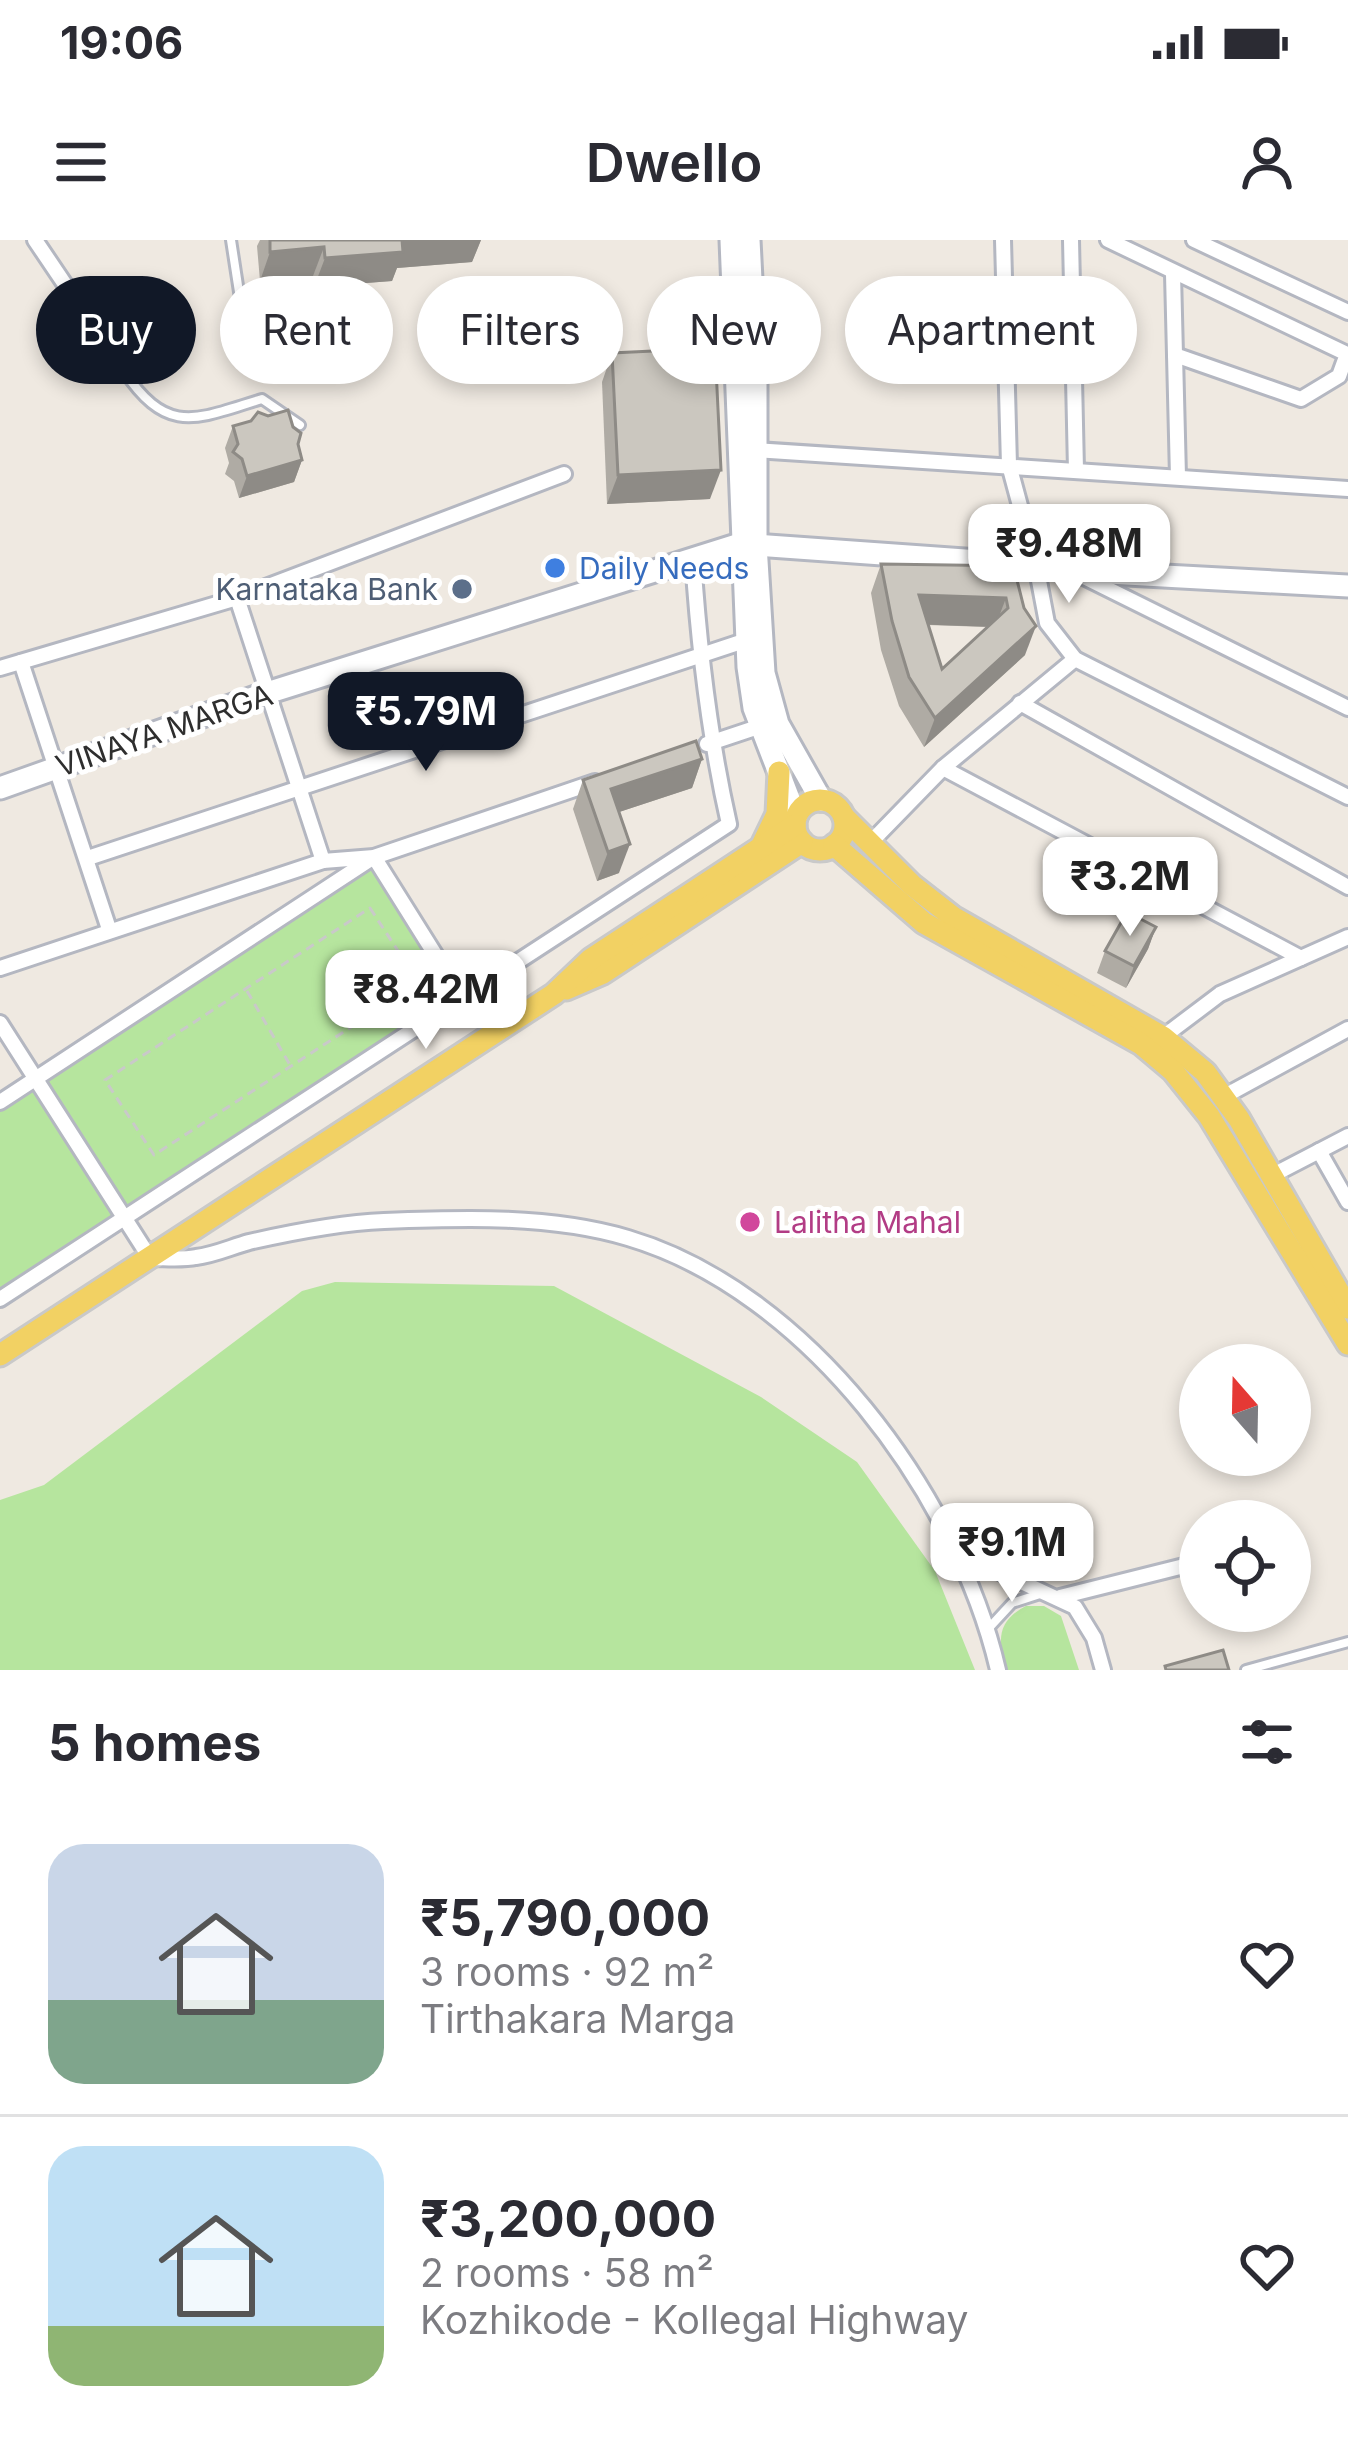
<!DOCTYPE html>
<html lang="en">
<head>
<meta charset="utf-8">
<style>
	body { margin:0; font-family:Inter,sans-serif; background:#f7f7f7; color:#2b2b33; height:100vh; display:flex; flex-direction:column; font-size:45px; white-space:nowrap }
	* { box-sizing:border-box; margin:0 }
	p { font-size:39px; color:#7c7c81 }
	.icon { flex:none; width:66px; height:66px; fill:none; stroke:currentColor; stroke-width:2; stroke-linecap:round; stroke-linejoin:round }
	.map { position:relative; height:1430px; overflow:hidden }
	.sheet { display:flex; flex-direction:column; background:#fff; flex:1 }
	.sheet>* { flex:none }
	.guide { position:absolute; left:36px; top:36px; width:1278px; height:108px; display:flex; gap:24px }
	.needle { width:78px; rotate:340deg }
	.buttons { position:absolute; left:1179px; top:1104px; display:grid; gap:24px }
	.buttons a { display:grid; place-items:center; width:132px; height:132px; border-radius:50%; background:#fff; box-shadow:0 6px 18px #0003; font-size:60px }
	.price { position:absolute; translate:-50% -102px; padding:0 27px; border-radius:24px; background:#fff; color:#222; font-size:39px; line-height:78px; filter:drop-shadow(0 3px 6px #0008) }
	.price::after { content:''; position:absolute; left:50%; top:72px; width:36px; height:27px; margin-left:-18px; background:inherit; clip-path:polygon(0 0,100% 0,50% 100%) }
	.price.current { background:#111827; color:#fff }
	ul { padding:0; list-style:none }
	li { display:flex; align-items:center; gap:36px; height:300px; padding:0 48px }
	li+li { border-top:3px solid #e1e1e2 }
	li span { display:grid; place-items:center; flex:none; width:336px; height:240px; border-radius:36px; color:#555 }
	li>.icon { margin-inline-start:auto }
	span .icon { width:144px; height:144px; fill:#fffc; stroke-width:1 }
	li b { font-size:51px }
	h2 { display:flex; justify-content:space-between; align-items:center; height:144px; padding:0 48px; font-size:51px }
	.pill { padding:0 42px; border-radius:54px; background:#fff; box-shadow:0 6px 18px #0003; font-size:42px; line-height:108px }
	.pill.current { background:#111827; color:#fff }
	.status { display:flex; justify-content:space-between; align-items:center; height:84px; padding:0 60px; background:#fff; direction:ltr }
	.status svg { height:33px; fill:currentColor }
	header { display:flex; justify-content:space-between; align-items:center; height:156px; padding:0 48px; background:#fff; font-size:54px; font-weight:600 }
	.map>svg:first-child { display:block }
	.green { fill:#b6e59e }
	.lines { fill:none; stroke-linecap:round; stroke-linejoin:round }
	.lane-casing { stroke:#b4b7c1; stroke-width:14 }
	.street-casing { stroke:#b4b7c1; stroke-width:20 }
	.secondary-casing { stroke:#b4b7c1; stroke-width:27 }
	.primary-casing { stroke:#c9c9c9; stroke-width:27 }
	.path { stroke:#c9c9c9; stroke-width:3; stroke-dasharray:9 6; stroke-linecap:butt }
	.lane { stroke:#fff; stroke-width:8 }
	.street { stroke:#fff; stroke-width:14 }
	.secondary { stroke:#fff; stroke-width:21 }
	.primary { stroke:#f2d163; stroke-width:21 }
	.wall { fill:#afaba4; fill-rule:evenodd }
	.shaded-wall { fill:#8e8b86 }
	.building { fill:#cbc7bf; stroke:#8e8b86; stroke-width:3; fill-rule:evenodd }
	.shop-dot { fill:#3f7fe0; stroke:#fff; stroke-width:4.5 }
	.service-dot { fill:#5c6f8a; stroke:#fff; stroke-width:4.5 }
	.hotel-dot { fill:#d1479c; stroke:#fff; stroke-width:4.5 }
	.labels { text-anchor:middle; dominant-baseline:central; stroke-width:10; stroke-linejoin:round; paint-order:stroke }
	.shop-label { font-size:30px; fill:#366cbe; stroke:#fff; text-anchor:start }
	.service-label { font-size:30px; fill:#4e5e75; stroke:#fff; text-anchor:end }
	.street-label { font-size:30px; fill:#2e2e2e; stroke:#fff }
	.hotel-label { font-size:30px; fill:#b23c85; stroke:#fff; text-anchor:start }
</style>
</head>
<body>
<div class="status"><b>19:06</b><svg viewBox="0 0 49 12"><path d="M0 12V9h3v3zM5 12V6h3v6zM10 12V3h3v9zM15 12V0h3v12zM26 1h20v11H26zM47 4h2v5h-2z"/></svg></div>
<header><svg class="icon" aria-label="menu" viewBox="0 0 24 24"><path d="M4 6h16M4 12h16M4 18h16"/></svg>Dwello<svg class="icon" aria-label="person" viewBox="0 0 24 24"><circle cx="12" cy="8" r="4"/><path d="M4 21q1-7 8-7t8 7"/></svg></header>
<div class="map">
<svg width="1348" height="1430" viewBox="0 0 1348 1430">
	<rect width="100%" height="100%" fill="#efe9e1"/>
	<g class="green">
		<polygon points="374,617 463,759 0,1051 0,863"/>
		<polygon points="335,1042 554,1046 761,1157 857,1222 935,1331 975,1430 0,1430 0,1260 44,1245 302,1051"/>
		<path d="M1026,1366h18l17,10 18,54h-73c-8,-30 -10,-48 20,-64z"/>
	</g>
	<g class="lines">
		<defs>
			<g id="lane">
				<polyline points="231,0 241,65 308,57"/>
				<path d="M123,130c45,67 73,49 139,29l38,26"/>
				<polyline points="988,1389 1012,1363 1040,1354"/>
				<polyline points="1246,1430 1348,1402"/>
			</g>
			<g id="street">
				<polyline points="35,0 122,129"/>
				<polyline points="1003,0 1009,225 1036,325 1047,383 1075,419 1348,557"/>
				<polyline points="1071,0 1076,230"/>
				<polyline points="1108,0 1347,114 1339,136 1301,159 1175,115"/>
				<polyline points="1194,0 1348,72"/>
				<polyline points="1173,34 1178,237"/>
				<polyline points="756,210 1348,249"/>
				<polyline points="1078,334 1348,468"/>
				<polyline points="237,358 323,621"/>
				<polyline points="21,422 109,689"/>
				<polyline points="0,428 237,358 564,234"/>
				<polyline points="1020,463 1348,647"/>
				<polyline points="707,504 761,486"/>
				<polyline points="943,528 1301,718"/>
				<polyline points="870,603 943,528 1075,419"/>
				<polyline points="88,618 747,400"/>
				<polyline points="0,728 323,621 374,617 595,542"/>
				<path d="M0,783l150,235c15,0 32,2 46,-1 18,-2 35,-10 53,-15 44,-10 89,-19 135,-21 80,-3 167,-6 244,17 179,53 329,256 370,432"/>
				<polyline points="1163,797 1220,754 1348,697"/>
				<polyline points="1223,857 1348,789"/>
				<polyline points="0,862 374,617 463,759"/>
				<polyline points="1319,911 1348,962"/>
				<polyline points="1271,936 1348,896"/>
				<path d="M0,1059l729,-475c-20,-88 -30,-175 -36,-266"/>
				<polyline points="955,1298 987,1326 1075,1367 1094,1398 1103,1430"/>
				<polyline points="1060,1357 1200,1322"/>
			</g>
			<g id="secondary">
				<polyline points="731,0 748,427 754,468 796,577"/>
				<polyline points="749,0 756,138 756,305 764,433 778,484 821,560"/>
				<polyline points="0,548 267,453 740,304 1036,325 1072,331 1348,346"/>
			</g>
			<g id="primary">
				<circle cx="820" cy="585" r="25"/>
				<polyline points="844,577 912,645 953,677 1163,797 1205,832 1239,879 1348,1068"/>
				<polyline points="763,603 777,574 779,532"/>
				<polyline points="834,605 924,683 1141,804 1173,831 1209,876 1348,1104"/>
				<polyline points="566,749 603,733 802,602"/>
				<polyline points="0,1115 554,754 591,719 795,585"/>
			</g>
		</defs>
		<use href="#lane" class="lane-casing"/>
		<use href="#street" class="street-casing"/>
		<use href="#secondary" class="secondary-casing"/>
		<use href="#primary" class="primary-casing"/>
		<g class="path">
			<polygon points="370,668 419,743 154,915 105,840"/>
			<polyline points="247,751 290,825"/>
		</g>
		<use href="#lane" class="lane"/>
		<use href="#street" class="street"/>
		<use href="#secondary" class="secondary"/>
		<use href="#primary" class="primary"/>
	</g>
	<g class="wall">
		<polygon points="260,0 481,0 472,22 397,28 392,41 314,47 313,36 260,41 257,6"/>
		<polygon points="612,113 710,259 607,264 602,142"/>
		<polygon points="268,176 298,204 302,220 294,242 239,258 234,241 225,234 229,223 225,208 233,186"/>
		<path d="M881,324l136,16 8,75 -101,92 -25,-41 -18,-56 -10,-57zM928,385l59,2 -45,42z"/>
		<polygon points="702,519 692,548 619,572 619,633 597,641 573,569 583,540"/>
		<polygon points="1156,687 1148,709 1126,748 1097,733 1105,711"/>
	</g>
	<g class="shaded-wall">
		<polygon points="402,0 481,0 472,22 397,28 392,41 314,47 325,18"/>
		<polygon points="324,7 313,36 260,41 270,12"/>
		<polygon points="302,220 294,242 239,258 247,236"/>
		<polygon points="721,230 710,259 607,264 618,235"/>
		<polygon points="919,355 1006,358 995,387 909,384"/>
		<polygon points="1036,386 1025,415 924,507 935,478"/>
		<polygon points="702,519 692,548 601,578 611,549"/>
		<polygon points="630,604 619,633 597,641 608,612"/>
		<polygon points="1156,687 1148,709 1126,748 1134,726"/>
	</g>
	<g class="building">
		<polygon points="270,0 402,0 403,12 325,18 324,7 270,12"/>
		<polygon points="715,108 721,230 618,235 612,113"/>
		<polygon points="288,170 293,187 301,193 298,204 302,220 247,236 242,219 233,212 238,204 233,186 251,181 258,172 268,176"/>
		<path d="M881,324l137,2 -1,14 7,28 12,18 -101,92 -26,-41 -17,-56zM919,355l87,3 2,10 -66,61z"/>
		<polygon points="696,501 702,519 611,549 630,604 608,612 583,540"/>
		<polygon points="1127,672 1156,687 1134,726 1105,711"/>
		<polygon points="1223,1410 1229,1430 1166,1430 1165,1426"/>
	</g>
	<circle class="shop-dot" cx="555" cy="328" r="12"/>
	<circle class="service-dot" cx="462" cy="349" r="12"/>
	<circle class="hotel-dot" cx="750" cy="982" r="12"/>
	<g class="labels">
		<g class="shop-label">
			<text x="579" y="328">Daily Needs</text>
		</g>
		<g class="service-label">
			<text x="438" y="349">Karnataka Bank</text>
		</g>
		<g class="street-label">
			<text transform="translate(164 490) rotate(-19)">VINAYA MARGA</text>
		</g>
		<g class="hotel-label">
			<text x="774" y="982">Lalitha Mahal</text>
		</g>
	</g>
</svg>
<div class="buttons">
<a><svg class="needle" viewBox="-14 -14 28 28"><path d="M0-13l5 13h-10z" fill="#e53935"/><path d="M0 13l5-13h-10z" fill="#7c7c81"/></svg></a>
<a><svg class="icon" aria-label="locate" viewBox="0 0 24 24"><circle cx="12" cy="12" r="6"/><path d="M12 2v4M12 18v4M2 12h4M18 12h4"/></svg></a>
</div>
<b class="price" style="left:1069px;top:366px">₹9.48M</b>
<b class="price current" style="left:426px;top:534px">₹5.79M</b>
<b class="price" style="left:1130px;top:699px">₹3.2M</b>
<b class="price" style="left:426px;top:812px">₹8.42M</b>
<b class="price" style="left:1012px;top:1365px">₹9.1M</b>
<div class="guide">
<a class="pill current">Buy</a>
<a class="pill">Rent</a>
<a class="pill">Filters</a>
<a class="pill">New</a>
<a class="pill">Apartment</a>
</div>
</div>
<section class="sheet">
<h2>5 homes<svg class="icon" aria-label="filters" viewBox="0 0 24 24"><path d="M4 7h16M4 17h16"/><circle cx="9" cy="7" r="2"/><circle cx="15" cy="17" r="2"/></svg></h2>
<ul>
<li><span style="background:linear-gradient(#c9d6e8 65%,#7fa58c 0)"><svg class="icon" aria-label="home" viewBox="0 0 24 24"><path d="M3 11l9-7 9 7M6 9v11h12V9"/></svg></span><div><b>₹5,790,000</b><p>3 rooms · 92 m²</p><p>Tirthakara Marga</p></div><svg class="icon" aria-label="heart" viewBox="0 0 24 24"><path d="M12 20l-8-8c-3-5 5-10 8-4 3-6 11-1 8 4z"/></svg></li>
<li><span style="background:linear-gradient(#bfe0f5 75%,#8fb573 0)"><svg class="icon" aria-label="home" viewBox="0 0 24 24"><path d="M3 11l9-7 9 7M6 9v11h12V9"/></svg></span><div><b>₹3,200,000</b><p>2 rooms · 58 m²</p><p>Kozhikode - Kollegal Highway</p></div><svg class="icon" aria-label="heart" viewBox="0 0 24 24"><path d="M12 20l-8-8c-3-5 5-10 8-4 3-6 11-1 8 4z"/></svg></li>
</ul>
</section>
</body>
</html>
